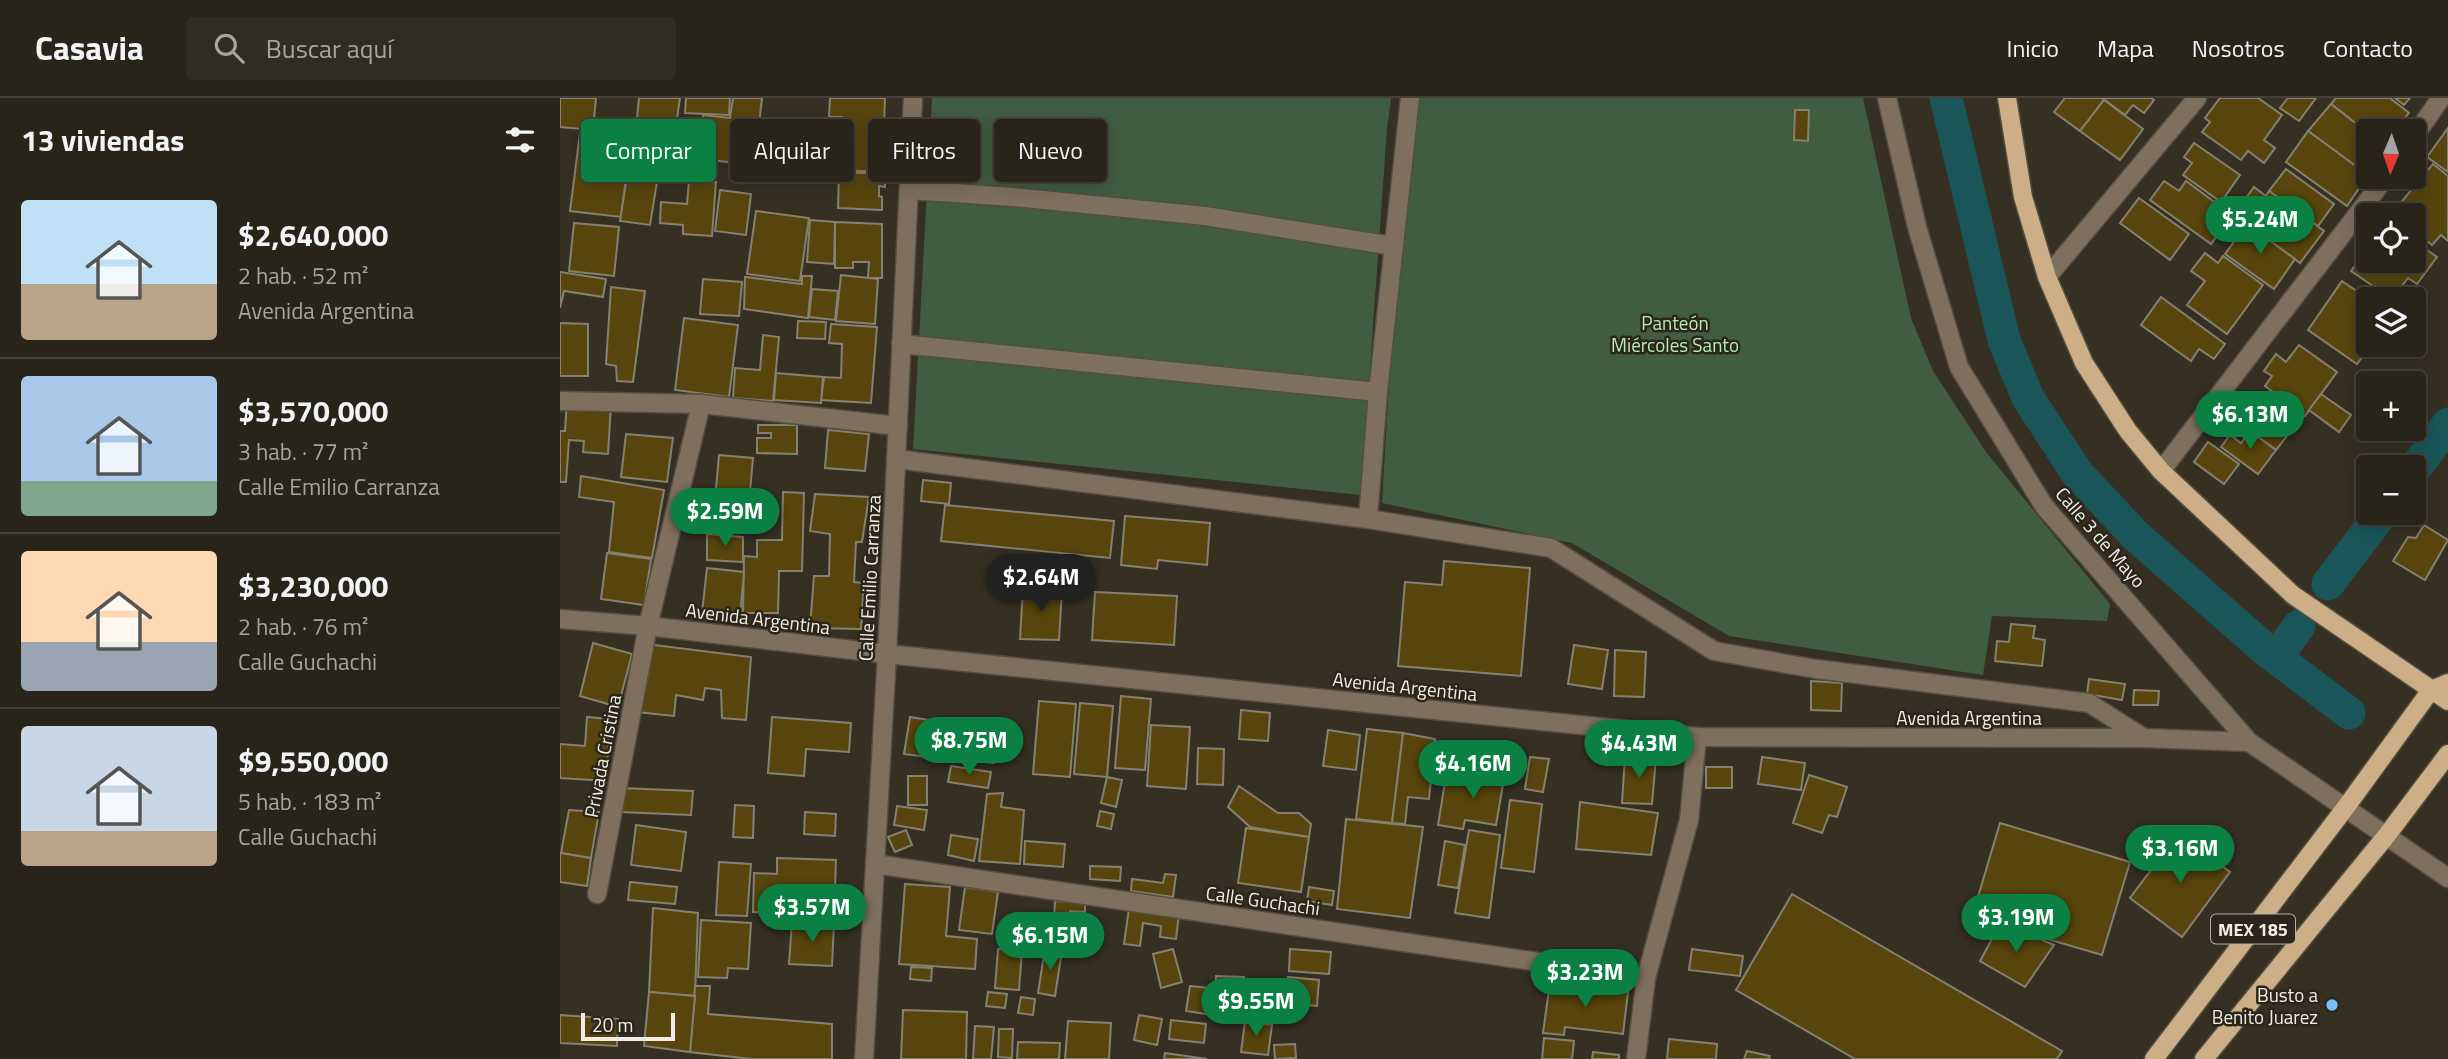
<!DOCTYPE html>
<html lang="es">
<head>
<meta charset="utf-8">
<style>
	body { margin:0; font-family:"Titillium Web",sans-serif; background:#302c23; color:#f1f3f6; height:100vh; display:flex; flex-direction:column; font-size:26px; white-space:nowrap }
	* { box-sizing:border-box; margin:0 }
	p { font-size:23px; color:#a5a4a2 }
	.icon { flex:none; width:38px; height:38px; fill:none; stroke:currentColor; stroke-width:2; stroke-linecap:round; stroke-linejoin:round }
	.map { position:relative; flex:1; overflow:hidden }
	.side { display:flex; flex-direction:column; background:#28241a; width:560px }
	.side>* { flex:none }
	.banner { position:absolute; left:21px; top:21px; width:665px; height:63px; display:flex; gap:14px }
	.needle { width:46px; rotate:182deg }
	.buttons { position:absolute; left:1796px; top:21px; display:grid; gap:14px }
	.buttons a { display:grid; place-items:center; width:70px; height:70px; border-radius:7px; background:#28241a; box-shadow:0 4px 18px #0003,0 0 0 2px #444139; font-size:35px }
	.scale { position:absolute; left:21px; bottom:18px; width:94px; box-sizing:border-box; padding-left:7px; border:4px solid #f0ede5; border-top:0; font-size:19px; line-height:24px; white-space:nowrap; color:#f0ede5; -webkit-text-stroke:5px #2b2619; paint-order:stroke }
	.price { position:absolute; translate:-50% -60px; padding:0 16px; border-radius:24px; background:#0b8043; color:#fff; font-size:23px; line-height:46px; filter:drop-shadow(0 2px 4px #0008) }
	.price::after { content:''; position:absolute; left:50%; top:42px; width:21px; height:16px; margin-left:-10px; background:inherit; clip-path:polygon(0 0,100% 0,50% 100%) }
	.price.selected { background:#222; color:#fff }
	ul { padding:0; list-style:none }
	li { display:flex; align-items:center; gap:21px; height:175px; padding:0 21px }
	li+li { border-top:2px solid #444139 }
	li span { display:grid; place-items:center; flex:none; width:196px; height:140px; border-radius:7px; color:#555 }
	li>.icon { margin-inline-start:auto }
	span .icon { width:84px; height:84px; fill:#fffc; stroke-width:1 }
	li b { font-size:30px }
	h2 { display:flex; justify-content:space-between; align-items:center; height:84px; padding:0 21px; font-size:30px }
	.tag { padding:0 24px; border-radius:7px; background:#28241a; box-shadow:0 4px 18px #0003,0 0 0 2px #444139; font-size:24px; line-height:63px }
	.tag.selected { background:#0b8043; color:#fff }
	header { display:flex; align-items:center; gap:42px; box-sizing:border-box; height:98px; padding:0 35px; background:#28241a; border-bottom:2px solid #444139 }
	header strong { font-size:33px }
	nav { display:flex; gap:38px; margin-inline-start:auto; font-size:24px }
	.search { width:490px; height:63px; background:#302c23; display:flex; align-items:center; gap:18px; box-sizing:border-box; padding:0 24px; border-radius:7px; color:#a5a4a2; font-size:26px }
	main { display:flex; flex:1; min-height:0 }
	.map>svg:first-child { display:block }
	.green { fill:#405d40 }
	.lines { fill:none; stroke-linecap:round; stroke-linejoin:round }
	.canal { stroke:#1a5659; stroke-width:33 }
	.building { fill:#58450d; stroke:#868071; stroke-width:2 }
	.minor-casing { stroke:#534e41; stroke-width:21 }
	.major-casing { stroke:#534e41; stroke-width:21 }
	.minor { stroke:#7e705d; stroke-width:18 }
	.major { stroke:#cdaf87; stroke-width:18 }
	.poi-dot { fill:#74c0f6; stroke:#2b2619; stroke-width:2.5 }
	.labels { text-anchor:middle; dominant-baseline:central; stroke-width:5; stroke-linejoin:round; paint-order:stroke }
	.shield { fill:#2b2619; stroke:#b5b1a8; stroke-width:2 }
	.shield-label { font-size:18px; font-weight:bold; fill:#f0ede5 }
	.park-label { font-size:19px; fill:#b1efb1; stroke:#2b2619 }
	.street-label { font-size:19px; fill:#f0ede5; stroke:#2b2619 }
	.poi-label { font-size:19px; fill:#f0ede5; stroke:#2b2619; text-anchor:end }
</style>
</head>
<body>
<header>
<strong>Casavia</strong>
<div class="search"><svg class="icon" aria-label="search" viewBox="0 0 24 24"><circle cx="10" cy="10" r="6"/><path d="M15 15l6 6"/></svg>Buscar aquí</div>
<nav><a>Inicio</a><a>Mapa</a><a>Nosotros</a><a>Contacto</a></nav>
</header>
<main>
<section class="side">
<h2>13 viviendas<svg class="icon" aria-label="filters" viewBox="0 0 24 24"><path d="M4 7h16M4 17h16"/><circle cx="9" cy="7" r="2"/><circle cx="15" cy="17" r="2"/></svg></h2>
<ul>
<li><span style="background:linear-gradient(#bfe0f5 60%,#b9a48a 0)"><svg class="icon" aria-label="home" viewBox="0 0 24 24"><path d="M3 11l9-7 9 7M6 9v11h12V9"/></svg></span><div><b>$2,640,000</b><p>2 hab. · 52 m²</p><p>Avenida Argentina</p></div></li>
<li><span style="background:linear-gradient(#a9c7e8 75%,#7fa58c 0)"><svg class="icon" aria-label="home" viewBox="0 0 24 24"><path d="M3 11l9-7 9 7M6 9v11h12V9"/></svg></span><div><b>$3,570,000</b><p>3 hab. · 77 m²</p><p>Calle Emilio Carranza</p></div></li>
<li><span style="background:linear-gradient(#ffd9b3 65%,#9aa5b1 0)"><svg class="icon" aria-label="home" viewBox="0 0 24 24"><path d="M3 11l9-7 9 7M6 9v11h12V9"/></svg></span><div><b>$3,230,000</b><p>2 hab. · 76 m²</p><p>Calle Guchachi</p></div></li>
<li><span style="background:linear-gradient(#c9d6e8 75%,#b9a48a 0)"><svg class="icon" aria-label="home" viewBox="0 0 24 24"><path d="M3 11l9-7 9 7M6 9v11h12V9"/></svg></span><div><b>$9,550,000</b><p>5 hab. · 183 m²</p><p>Calle Guchachi</p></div></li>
</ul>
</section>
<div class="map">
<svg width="1888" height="961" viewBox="0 0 1888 961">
	<rect width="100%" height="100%" fill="#353022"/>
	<g class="green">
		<polygon points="372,0 831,0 827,31 801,397 353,351"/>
		<polygon points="858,0 1303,0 1351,220 1373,273 1426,354 1550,506 1547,523 1432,518 1423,577 1169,538 1012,445 822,405 833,216"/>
	</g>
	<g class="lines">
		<g class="canal">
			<polyline points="1386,0 1444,242 1468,300 1517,375 1576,438 1706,552 1789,615"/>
			<polyline points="1853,373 1888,326"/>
			<polyline points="1768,486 1822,415"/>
			<polyline points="1716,559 1739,528"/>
		</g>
	</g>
	<g class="building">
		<polygon points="0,0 36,0 33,32 0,29"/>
		<polygon points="79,0 120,0 112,56 74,51"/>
		<polygon points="126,0 170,0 169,17 125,15"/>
		<polygon points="173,0 202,0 197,43 190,42 188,66 139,61 143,17 170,20"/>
		<polygon points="270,0 325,0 322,74 280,72 282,19 269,19"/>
		<polygon points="1505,0 1542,0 1544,2 1520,33 1494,14"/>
		<polygon points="1542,0 1591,0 1594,2 1584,15 1573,7 1565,17"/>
		<polygon points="1660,0 1698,0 1722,17 1704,42 1715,50 1704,65 1688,53 1681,62 1642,34 1650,24 1645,20"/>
		<polygon points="1728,0 1756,0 1739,23 1720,10"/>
		<polygon points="1776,0 1830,0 1849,15 1834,33 1808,33 1808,35 1771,6"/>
		<polygon points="1835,0 1850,0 1844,7"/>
		<polygon points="1544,2 1583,31 1560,62 1520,33"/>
		<polygon points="1771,6 1808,35 1808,44 1803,51 1808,55 1808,77 1748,33"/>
		<polygon points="1235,12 1249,12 1248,43 1234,42"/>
		<polygon points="37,24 73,27 61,119 10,113 20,35 36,37"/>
		<polygon points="1888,30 1888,74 1867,59"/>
		<polygon points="1748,33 1808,77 1787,108 1726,64"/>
		<polygon points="1634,45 1680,77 1661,104 1623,77 1632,65 1624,59"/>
		<polygon points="69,66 85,68 83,82 97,84 90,127 60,123"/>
		<polygon points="1873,66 1888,78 1888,143 1881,137 1872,147 1853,131 1853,117 1837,117 1833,114"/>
		<polygon points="1726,71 1774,106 1758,128 1709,93"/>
		<polygon points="279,74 326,76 325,89 319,88 319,98 322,99 322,112 278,110"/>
		<polygon points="129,82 156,84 152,138 123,136 123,127 100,125 101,104 127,106"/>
		<polygon points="1604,83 1619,93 1626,83 1672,117 1651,146 1590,102"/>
		<polygon points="1694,89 1706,98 1709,93 1764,133 1740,165 1674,117"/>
		<polygon points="160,92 191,96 186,137 155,133"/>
		<polygon points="1579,100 1629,136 1610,162 1560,125"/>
		<polygon points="196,113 249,120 240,183 187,176"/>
		<polygon points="250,122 275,124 274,166 247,164"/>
		<polygon points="275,124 322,126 322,180 308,180 309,164 293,164 293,170 275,170"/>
		<polygon points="14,125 59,129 54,178 9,173"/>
		<polygon points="1687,126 1735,161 1714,191 1665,156"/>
		<polygon points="1853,142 1877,159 1857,186 1848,180 1832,201 1791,173 1808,151 1808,163 1853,163"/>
		<polygon points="1645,155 1658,165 1663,158 1703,187 1667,236 1627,207 1645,183 1631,173"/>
		<polygon points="0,174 46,181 43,199 4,193 0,210"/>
		<polygon points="281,177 318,181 315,226 276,223"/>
		<polygon points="242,178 252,178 248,220 184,211 185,179 242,186"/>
		<polygon points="143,181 182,184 179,218 140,216"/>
		<polygon points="1782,183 1808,201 1808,231 1797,246 1807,252 1797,266 1748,232"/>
		<polygon points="51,189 85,193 73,284 57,283 56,268 46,266"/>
		<polygon points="252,191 278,193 275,222 249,219"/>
		<polygon points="1601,199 1665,246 1654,261 1639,251 1631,263 1581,227"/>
		<polygon points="124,220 178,227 169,299 115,292"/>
		<polygon points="238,223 266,224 265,241 237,240"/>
		<polygon points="0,225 28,226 28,278 0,278"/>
		<polygon points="271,226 317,229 311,305 261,302 264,279 281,280 282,246 269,245"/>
		<polygon points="203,237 219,239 213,303 173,300 175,270 200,272"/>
		<polygon points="1739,247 1777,274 1745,318 1705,288 1712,278 1704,273 1716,256 1726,264"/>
		<polygon points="216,275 263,279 261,305 214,302"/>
		<polygon points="1761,296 1791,317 1779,334 1749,312"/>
		<polygon points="1699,297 1737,325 1716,352 1690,333 1698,324 1686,315"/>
		<polygon points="7,304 51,307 48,356 23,354 24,343 9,342 6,384 0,384 0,333 5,333"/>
		<polygon points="198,327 237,327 237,356 197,355 197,340 211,340 211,335 198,335"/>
		<polygon points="268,332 309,336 305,373 265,370"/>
		<polygon points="1690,333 1716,352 1698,376 1661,349 1670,337 1681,345"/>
		<polygon points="66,336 113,340 107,384 61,379"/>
		<polygon points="1648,344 1679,366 1664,386 1634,364"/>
		<polygon points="159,357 193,360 190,394 156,391"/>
		<polygon points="21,378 104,392 92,460 49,454 54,404 19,399"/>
		<polygon points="363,382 391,385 389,406 361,403"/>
		<polygon points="223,394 244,395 242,473 219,473 218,515 183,515 184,458 197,459 197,442 222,442"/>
		<polygon points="255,396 309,399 302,444 296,444 294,484 304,485 301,531 250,530 254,478 269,478 270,436 250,433"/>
		<polygon points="385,407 554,423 550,460 381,443"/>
		<polygon points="565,418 650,425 647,467 598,462 597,471 561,467"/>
		<polygon points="1864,427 1888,442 1865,482 1833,463 1848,439 1856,440"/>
		<polygon points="147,436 183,439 183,464 147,462"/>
		<polygon points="47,455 91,461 84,507 41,501"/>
		<polygon points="884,463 970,470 961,578 838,568 845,484 882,487"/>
		<polygon points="147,470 184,474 180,518 142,515"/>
		<polygon points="463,489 502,492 499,542 460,541"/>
		<polygon points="535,494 617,498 614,547 532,542"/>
		<polygon points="1451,526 1475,528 1473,540 1485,542 1482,568 1435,563 1437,543 1449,544"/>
		<polygon points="33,545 72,556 58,609 20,598"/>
		<polygon points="86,546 191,559 186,622 162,620 161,592 145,590 143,602 116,597 114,618 77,614"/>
		<polygon points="1014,547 1048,552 1042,591 1008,586"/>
		<polygon points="1055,552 1086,554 1084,599 1054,598"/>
		<polygon points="1529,581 1565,586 1562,602 1527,596"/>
		<polygon points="1251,583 1282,585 1281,613 1251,612"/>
		<polygon points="1574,592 1599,593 1598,607 1573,607"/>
		<polygon points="561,598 591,601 585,672 555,670"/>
		<polygon points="479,603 516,606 510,679 473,676"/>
		<polygon points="520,605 553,608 547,679 514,676"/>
		<polygon points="681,612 710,615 708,643 679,641"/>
		<polygon points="27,619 50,621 46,683 0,680 0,646 25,648"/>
		<polygon points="212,619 291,625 289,654 246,651 244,678 208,675"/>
		<polygon points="350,619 394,626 389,662 344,656"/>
		<polygon points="403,621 440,626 434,665 398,660"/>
		<polygon points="591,627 630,629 626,691 587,688"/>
		<polygon points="807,631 843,635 832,725 796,721"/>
		<polygon points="768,632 800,637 796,672 763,668"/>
		<polygon points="843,635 875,641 869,701 848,699 845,726 832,725"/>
		<polygon points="638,650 664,651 663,687 637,686"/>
		<polygon points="1065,658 1096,660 1092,706 1062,705"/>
		<polygon points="970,659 989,661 983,694 965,691"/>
		<polygon points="1202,659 1245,665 1241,692 1198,686"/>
		<polygon points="391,668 431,674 428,690 388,684"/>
		<polygon points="913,669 945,675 936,727 905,722 903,731 878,727 885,684 910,687"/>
		<rect x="1146" y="669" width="26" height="21"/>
		<polygon points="1249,677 1287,689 1277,719 1269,717 1262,735 1233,725"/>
		<rect x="348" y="678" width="19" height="29"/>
		<polygon points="547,679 562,682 556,709 541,705"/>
		<polygon points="679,688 718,715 739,715 751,726 749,739 690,729 668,709"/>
		<polygon points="61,690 133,693 131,717 60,714"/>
		<polygon points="443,695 441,709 464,712 460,766 419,763 427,696"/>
		<polygon points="950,702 982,706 974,774 941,770"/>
		<polygon points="1020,704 1098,715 1091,757 1016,751"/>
		<polygon points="175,707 194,708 193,740 173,739"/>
		<polygon points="337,708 367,712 364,732 334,727"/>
		<polygon points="9,712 39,714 31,760 1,755"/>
		<polygon points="540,713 554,716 551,731 537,728"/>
		<polygon points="245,714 276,716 275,738 244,736"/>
		<polygon points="786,721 863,729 850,820 777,811"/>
		<polygon points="1440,725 1570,764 1542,857 1412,819"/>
		<polygon points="76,727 126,734 121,773 71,767"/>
		<polygon points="686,730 749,739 741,794 678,785"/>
		<polygon points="346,732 352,747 335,754 328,739"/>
		<polygon points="909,732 940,737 929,820 895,815"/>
		<polygon points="1618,736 1670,774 1622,839 1570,800"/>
		<polygon points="391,737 418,741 414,763 388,757"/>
		<polygon points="465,743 505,746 503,769 464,766"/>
		<polygon points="885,743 905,747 898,790 878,787"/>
		<polygon points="0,755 31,760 27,788 0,784"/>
		<polygon points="217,760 276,762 275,790 219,788 218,815 193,814 194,775 217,776"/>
		<polygon points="159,764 191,766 187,818 156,817"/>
		<polygon points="530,768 561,769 560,783 530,781"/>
		<polygon points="605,776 616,777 613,799 571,793 572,781 603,785"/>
		<polygon points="70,784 117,789 115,806 68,802"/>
		<polygon points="345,786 390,789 386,838 417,841 415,871 339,866"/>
		<polygon points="405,789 438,794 432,836 399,832"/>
		<polygon points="749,789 774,793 772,807 747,803"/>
		<polygon points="234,791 258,792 256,824 221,822 222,807 233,808"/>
		<polygon points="1232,796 1502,953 1497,961 1295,961 1176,892"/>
		<polygon points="495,803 525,805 525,814 510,813 508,841 493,840"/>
		<polygon points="93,810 138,815 135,898 89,894"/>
		<polygon points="569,810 619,816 616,841 600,839 601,828 583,825 580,848 564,846"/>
		<polygon points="141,822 191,825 188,871 168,870 167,880 138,879"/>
		<polygon points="232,823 274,825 272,868 229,866"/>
		<polygon points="1439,828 1464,834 1494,847 1465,889 1420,863"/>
		<polygon points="485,850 502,853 495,898 478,895"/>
		<polygon points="438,851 462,853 459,892 435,890"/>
		<polygon points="613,851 622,884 601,890 593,856"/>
		<polygon points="730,851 771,854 769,876 729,873"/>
		<polygon points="1132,851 1183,858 1180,878 1129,872"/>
		<polygon points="351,869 372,870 371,883 350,881"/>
		<polygon points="656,878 684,879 683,918 654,917"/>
		<polygon points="728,879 759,882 757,908 725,905"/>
		<polygon points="990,884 1068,894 1063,936 1005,929 1004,937 983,935"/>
		<polygon points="135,888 150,888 148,916 272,926 272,961 191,961 130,954"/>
		<polygon points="630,888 649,890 646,916 626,913"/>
		<polygon points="89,894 135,898 130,954 84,948"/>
		<polygon points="428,894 447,896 445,910 426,908"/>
		<polygon points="461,899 475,901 473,917 458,915"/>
		<polygon points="343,912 407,914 406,961 341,961"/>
		<polygon points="0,917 58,921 57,948 0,945"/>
		<polygon points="579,917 602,921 597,947 574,942"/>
		<polygon points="611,922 646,926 644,945 609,941"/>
		<polygon points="508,923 551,925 549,961 505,961"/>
		<polygon points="685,923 712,927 708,957 681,954"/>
		<polygon points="415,928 434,929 431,961 413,961"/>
		<polygon points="439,931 453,931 452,960 438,959"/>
		<polygon points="984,940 1014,943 1012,961 982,961"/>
		<polygon points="1109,941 1157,946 1156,961 1107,961"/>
		<polygon points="458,944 500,945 499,961 457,961"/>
		<polygon points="735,946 736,960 715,961 714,947"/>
		<polygon points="1187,953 1210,958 1209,961 1184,961"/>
		<polygon points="1033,954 1059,957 1059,961 1032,961"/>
		<polygon points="605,955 647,961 604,961"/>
	</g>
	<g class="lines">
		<defs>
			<g id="minor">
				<polyline points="1327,0 1357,129 1399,269 1484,408 1689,644 1888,780"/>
				<polyline points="1853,40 1881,0"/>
				<polyline points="349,92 453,99 645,118 833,148"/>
				<polyline points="1487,179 1637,0"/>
				<polyline points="341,246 818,294"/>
				<polyline points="0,303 141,306 338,328"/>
				<polyline points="336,361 808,421 991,450 1154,553 1256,571 1529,605 1584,640"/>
				<polyline points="1601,373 1826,79"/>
				<polyline points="808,421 818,294 850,0"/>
				<polyline points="0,521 88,528 327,556 1137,639 1584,640 1689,644"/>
				<polyline points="315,766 1086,880"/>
				<polyline points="37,796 88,528 141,306"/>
				<polyline points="304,961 327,556 353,0"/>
				<polyline points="1076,961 1086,880 1129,722 1137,639"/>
			</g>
			<g id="major">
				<polyline points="1447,0 1463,99 1487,179 1524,265 1568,333 1601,373 1733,497 1888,603"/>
				<polyline points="1594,961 1786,709 1871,592 1888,585"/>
				<polyline points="1644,961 1827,737 1888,656"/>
			</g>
		</defs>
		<use href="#minor" class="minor-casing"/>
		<use href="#major" class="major-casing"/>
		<use href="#minor" class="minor"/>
		<use href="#major" class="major"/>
	</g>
	<circle class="poi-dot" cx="1772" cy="907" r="7"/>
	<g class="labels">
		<rect class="shield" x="1651" y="816.5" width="84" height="29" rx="5"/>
		<g class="shield-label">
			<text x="1693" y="831">MEX 185</text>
		</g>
		<g class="park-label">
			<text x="1115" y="224">Panteón<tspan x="1115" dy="22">Miércoles Santo</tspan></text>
		</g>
		<g class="street-label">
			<text transform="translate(1541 439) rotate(49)">Calle 3 de Mayo</text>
			<text transform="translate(309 480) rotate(-87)">Calle Emilio Carranza</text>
			<text transform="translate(198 520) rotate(7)">Avenida Argentina</text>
			<text transform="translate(845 588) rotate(6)">Avenida Argentina</text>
			<text x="1409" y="619">Avenida Argentina</text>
			<text transform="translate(42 658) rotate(-79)">Privada Cristina</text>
			<text transform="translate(703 802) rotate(8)">Calle Guchachi</text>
		</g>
		<g class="poi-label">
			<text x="1758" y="896">Busto a<tspan x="1758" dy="22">Benito Juarez</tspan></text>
		</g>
	</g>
</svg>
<div class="buttons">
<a><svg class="needle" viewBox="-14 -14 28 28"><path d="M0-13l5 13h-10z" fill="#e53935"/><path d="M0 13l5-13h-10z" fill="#a5a4a2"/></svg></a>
<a><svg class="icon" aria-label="locate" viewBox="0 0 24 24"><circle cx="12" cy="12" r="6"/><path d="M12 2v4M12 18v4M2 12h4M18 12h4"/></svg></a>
<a><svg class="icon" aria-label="layers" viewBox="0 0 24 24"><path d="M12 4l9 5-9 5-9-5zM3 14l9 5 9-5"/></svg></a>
<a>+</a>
<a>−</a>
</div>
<div class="scale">20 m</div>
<b class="price" style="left:1700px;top:158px">$5.24M</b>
<b class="price" style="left:1690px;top:353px">$6.13M</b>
<b class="price" style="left:165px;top:450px">$2.59M</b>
<b class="price selected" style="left:481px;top:516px">$2.64M</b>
<b class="price" style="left:409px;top:679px">$8.75M</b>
<b class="price" style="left:1079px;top:682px">$4.43M</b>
<b class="price" style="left:913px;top:702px">$4.16M</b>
<b class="price" style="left:1620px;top:787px">$3.16M</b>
<b class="price" style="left:252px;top:846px">$3.57M</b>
<b class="price" style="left:1456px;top:856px">$3.19M</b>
<b class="price" style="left:490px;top:874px">$6.15M</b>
<b class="price" style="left:1025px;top:911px">$3.23M</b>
<b class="price" style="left:696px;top:940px">$9.55M</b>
<div class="banner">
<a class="tag selected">Comprar</a>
<a class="tag">Alquilar</a>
<a class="tag">Filtros</a>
<a class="tag">Nuevo</a>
</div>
</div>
</main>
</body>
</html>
